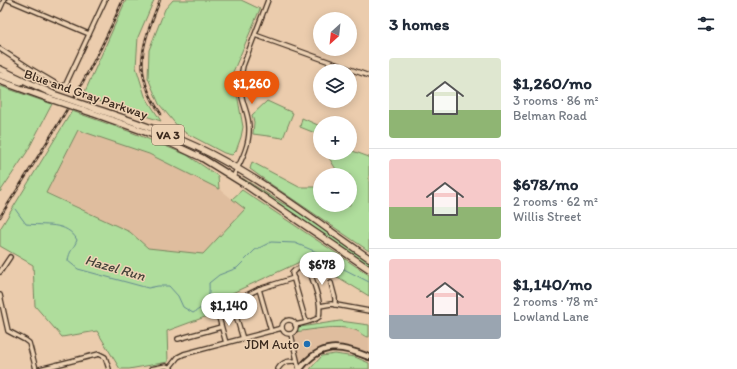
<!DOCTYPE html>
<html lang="en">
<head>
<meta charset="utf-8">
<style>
	body { margin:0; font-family:Itim,sans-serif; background:#f6f6f7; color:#1f2937; height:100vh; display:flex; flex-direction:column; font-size:15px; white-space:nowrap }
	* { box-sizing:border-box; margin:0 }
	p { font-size:13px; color:#747a83 }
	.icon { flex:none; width:22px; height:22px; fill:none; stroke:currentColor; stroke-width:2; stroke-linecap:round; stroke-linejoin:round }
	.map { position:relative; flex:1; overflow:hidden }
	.details { display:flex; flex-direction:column; background:#fff; width:368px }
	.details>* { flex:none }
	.needle { width:26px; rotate:207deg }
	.buttons { position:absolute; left:313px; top:12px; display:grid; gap:8px }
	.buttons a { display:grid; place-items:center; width:44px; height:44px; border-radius:50%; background:#fff; box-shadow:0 2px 10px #0003; font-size:20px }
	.price { position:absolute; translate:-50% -34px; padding:0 9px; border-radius:14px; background:#fff; color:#222; font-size:13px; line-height:26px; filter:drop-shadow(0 1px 2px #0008) }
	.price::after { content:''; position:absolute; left:50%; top:24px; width:12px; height:9px; margin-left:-6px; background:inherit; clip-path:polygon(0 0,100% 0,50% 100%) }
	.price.selected { background:#ea580c; color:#fff }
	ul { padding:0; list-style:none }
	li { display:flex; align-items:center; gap:12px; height:100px; padding:0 20px }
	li+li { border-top:1px solid #e0e1e3 }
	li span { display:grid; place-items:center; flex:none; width:112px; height:80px; border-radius:4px; color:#555 }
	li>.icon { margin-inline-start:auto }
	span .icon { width:48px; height:48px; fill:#fffc; stroke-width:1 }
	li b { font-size:17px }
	h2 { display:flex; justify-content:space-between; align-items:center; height:48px; padding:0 20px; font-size:17px }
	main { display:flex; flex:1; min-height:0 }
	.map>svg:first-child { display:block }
	.built { fill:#dfbd9e }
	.green { fill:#afdd9c; stroke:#75845d }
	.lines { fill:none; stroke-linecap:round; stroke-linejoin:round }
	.stream { stroke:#638990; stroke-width:1 }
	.minor-casing { stroke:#3b2a1e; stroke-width:6 }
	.secondary-casing { stroke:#3b2a1e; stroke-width:8 }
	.trunk-casing { stroke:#3b2a1e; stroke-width:8 }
	.minor { stroke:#edd2b4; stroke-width:3.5 }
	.secondary { stroke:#edd2b4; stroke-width:4.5 }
	.trunk { stroke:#edd2b4; stroke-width:5.5 }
	.rail-casing { stroke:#3b2a1e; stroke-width:2.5 }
	.rail { stroke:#edd2b4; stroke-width:1; stroke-dasharray:3; stroke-linecap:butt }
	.trunk-bridge-casing { stroke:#3b2a1e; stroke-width:8; stroke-linecap:butt }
	.trunk-bridge { stroke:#edd2b4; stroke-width:5.5 }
	.poi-dot { fill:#1f6fb2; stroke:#edd2b4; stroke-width:1.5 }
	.labels { text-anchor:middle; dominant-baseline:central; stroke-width:3; stroke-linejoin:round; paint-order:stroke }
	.shield { fill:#edd2b4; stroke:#705c4b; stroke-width:1 }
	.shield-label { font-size:12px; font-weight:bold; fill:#3b2a1e }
	.street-label { font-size:13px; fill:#3b2a1e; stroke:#edd2b4 }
	.poi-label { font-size:13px; fill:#3b2a1e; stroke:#edd2b4; text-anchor:end }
	.water-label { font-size:14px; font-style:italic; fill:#45423a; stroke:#edd2b4 }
</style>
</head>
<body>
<main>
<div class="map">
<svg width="369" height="369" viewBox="0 0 369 369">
	<rect width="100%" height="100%" fill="#ebccad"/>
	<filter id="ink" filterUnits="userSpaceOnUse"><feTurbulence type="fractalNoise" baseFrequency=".025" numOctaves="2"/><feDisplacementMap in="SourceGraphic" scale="8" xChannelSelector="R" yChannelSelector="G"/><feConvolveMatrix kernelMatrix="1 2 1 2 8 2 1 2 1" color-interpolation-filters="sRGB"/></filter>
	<g filter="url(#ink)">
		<g class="built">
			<polygon points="78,130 149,154 217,187 245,209 203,254 148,248 130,232 46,192"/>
			<polygon points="339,328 357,330 362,336 369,337 369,354 351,346 332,344 314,350 300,364 294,332"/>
		</g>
		<g class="green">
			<polygon points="126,0 154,0 138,37 136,67 145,96 161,121 83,96"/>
			<polygon points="173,0 241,0 260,9 233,72 243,127 241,137 236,151 232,155 224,153 186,133 179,128 159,104 148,78 149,50 165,9"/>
			<polygon points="0,86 52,104 27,152 0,192"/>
			<polygon points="267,101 293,113 283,138 253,134 254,122 252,115"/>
			<polygon points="72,111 131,132 187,155 218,176 219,189 149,154 78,130 46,193 130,232 148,248 203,254 245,209 232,199 242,190 369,275 369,296 336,276 304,260 230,294 227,301 212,309 213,314 167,331 168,362 129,369 120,369 97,331 62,337 35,306 33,265 0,246 0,229"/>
			<polygon points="302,118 320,126 320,135 300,127"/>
			<polygon points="350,150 369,157 369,251 272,185 250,169 252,162 299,187 320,187 320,205 350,205 350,175 336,175 337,171 328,156 329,153 350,153"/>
			<polygon points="242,178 282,203 292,208 369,261 369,267 243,181"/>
			<path d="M340,321l29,4v12c-8,-1 -8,-5 -14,-7 -18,-6 -42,0 -61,2l4,-6 2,1z"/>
			<polygon points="335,354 355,357 369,363 369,369 310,369 322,356"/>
		</g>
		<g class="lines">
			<path class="stream" d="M15,209l11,15c18,2 41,-3 51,16 -3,8 -8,11 -9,21l10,8 70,19 10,-2h11l9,10 5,11 10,6c14,-8 17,-13 16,-30l10,-8 18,-7 18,-18 16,-8 24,1 24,10 23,15 27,14"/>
			<defs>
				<g id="minor">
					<polyline points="9,0 89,34"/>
					<polyline points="0,9 4,0"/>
					<polyline points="255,35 369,76"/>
					<polyline points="0,49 31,69 60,86 65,86 105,0"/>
					<path d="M233,177c8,-16 17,-32 16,-50 0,-11 -5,-20 -7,-30 -3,-11 -1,-21 1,-31l25,-66"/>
					<polyline points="0,272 10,257"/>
					<polyline points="331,283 335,298 335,305"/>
					<polyline points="259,289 271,331"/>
					<polyline points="0,295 8,331 25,340 29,343 36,369"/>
					<polyline points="320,306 331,304 369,311"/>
					<polyline points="218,314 226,343"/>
					<circle cx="289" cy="327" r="7"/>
					<path d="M295,325c8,-2 18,-3 24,-8 3,-14 -4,-29 -8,-42l-2,-5 -7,-3 -7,3 -3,3 14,49"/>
					<polyline points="291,334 299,369"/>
					<polyline points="178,339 221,327"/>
					<polyline points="243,339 233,306 235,301 259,289 294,278"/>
					<polyline points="170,367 178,357 184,354 282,328"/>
					<polyline points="40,369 99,354 105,357 109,369"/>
					<polyline points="151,369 166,366 171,368"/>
					<path d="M278,369c5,-8 10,-8 19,-8"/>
				</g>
				<path id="secondary" d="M300,369c21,-27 40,-24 69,-12"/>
				<g id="trunk">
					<polyline points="0,69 53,94"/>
					<polyline points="0,75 21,82"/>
					<polyline points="0,81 50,99"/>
					<path d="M94,108c44,15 90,30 130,53 51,28 97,64 145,97"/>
					<polyline points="92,113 151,134 202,158 244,184 369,269"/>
				</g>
			</defs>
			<use href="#minor" class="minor-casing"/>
			<use href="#secondary" class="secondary-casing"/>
			<use href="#trunk" class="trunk-casing"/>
			<use href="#minor" class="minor"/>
			<use href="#secondary" class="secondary"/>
			<use href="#trunk" class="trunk"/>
			<defs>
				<g id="rail">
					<path d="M160,0c-18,45 -29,71 1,114"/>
					<path d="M0,217c44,-70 91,-140 123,-217"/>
				</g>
			</defs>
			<use href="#rail" class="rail-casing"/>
			<use href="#rail" class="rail"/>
			<defs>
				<g id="trunk-bridge">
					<polyline points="53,94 94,108"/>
					<polyline points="50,99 92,113"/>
				</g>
			</defs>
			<use href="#trunk-bridge" class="trunk-bridge-casing"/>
			<use href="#trunk-bridge" class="trunk-bridge"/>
		</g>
	</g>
	<circle class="poi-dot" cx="307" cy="344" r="4"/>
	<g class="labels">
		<rect class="shield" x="152" y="125" width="32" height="20" rx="3"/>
		<g class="shield-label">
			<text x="168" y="135">VA 3</text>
		</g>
		<g class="street-label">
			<text transform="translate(86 94) rotate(19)">Blue and Gray Parkway</text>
		</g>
		<g class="poi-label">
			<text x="299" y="344">JDM Auto</text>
		</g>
		<g class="water-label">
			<text transform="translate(115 268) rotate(16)">Hazel Run</text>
		</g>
	</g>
</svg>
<div class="buttons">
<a><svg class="needle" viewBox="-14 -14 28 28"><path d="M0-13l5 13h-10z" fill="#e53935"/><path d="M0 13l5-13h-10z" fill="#747a83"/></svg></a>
<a><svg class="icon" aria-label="layers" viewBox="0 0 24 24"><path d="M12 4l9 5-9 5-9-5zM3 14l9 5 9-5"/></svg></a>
<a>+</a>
<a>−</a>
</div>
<b class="price selected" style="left:252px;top:105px">$1,260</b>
<b class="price" style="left:322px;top:286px">$678</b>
<b class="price" style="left:229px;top:327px">$1,140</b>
</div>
<section class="details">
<h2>3 homes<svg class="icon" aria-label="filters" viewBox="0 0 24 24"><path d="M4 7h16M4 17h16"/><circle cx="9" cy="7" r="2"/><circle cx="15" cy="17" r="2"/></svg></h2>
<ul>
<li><span style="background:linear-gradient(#dfe7d0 65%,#8fb573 0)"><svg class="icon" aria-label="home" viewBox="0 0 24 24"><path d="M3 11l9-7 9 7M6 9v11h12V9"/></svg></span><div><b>$1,260/mo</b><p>3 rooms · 86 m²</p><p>Belman Road</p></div></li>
<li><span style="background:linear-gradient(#f6c9c9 60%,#8fb573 0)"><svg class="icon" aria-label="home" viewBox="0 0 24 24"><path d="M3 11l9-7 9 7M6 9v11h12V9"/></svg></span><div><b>$678/mo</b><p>2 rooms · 62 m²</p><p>Willis Street</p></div></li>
<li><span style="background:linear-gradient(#f6c9c9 70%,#9aa5b1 0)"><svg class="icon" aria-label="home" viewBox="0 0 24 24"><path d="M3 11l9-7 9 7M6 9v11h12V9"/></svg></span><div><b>$1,140/mo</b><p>2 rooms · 78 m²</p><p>Lowland Lane</p></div></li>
</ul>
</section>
</main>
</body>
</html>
